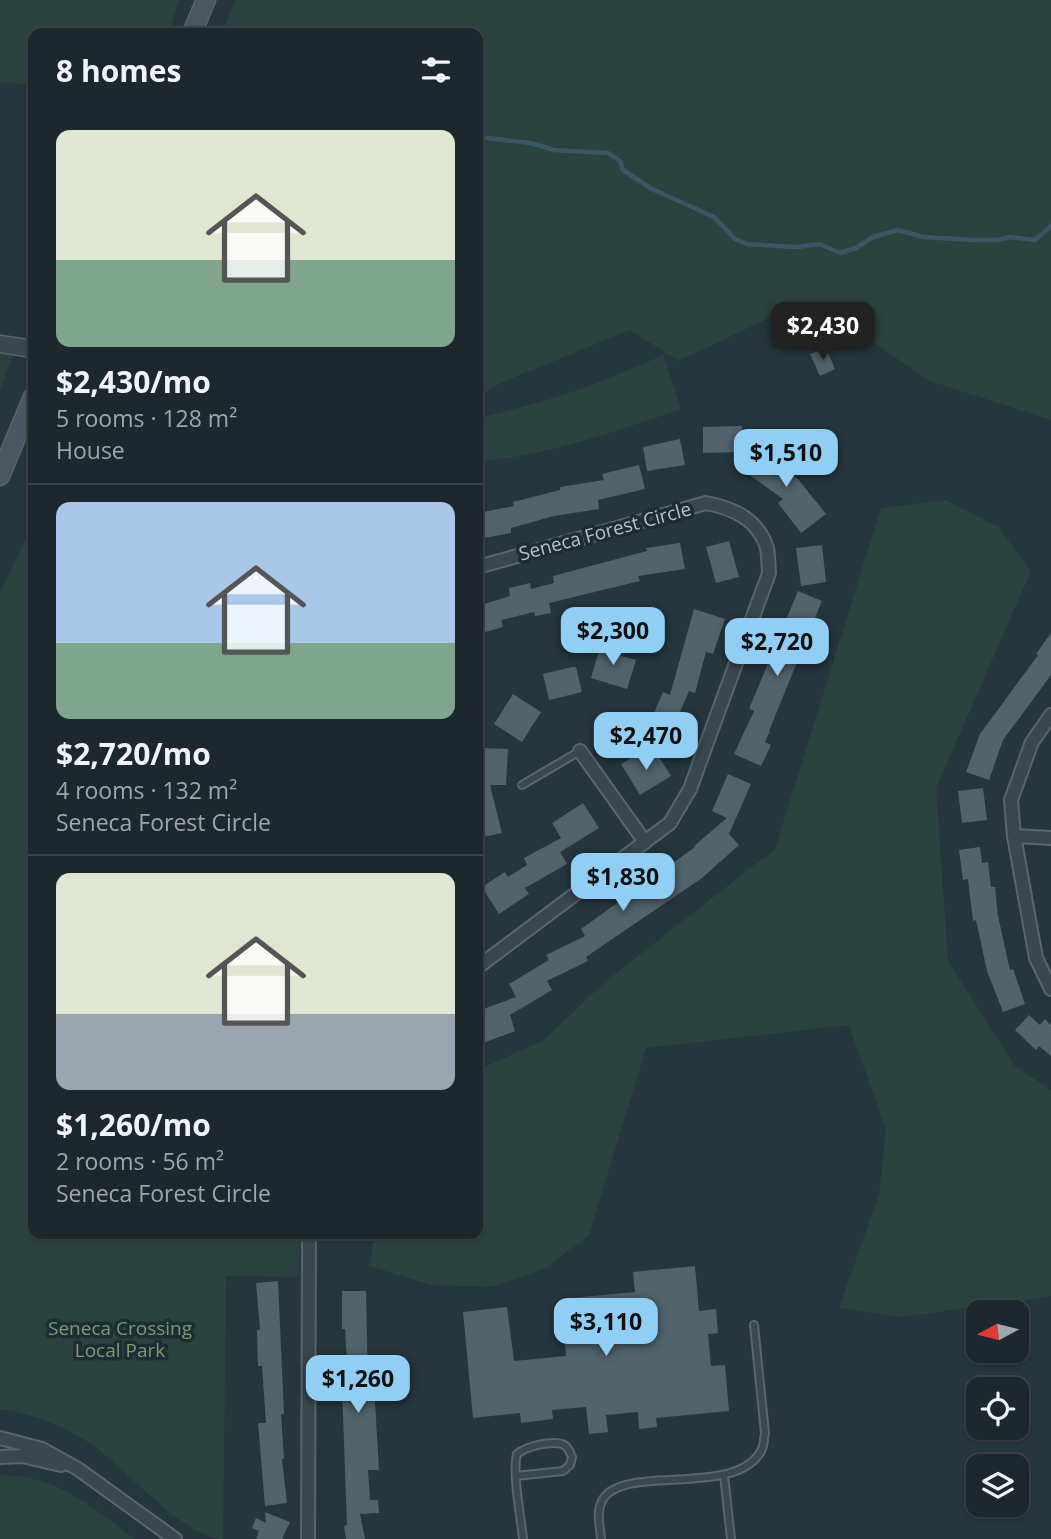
<!DOCTYPE html>
<html lang="en">
<head>
<meta charset="utf-8">
<style>
	body { margin:0; font-family:"Open Sans",sans-serif; background:#29343a; color:#f1f3f6; height:100vh; display:flex; flex-direction:column; font-size:26px; white-space:nowrap }
	* { box-sizing:border-box; margin:0 }
	p { font-size:23px; color:#a0a6aa }
	.icon { flex:none; width:38px; height:38px; fill:none; stroke:currentColor; stroke-width:2; stroke-linecap:round; stroke-linejoin:round }
	.map { position:relative; flex:1; overflow:hidden }
	.side { position:absolute; left:28px; top:28px; width:455px; height:1211px; display:flex; flex-direction:column; background:#1c282e; border-radius:14px; box-shadow:0 2px 5px #0004,0 0 0 2px #3a444a }
	.side>* { flex:none }
	.needle { width:46px; rotate:263deg }
	.buttons { position:absolute; left:966px; top:1300px; display:grid; gap:14px }
	.buttons a { display:grid; place-items:center; width:63px; height:63px; border-radius:14px; background:#1c282e; box-shadow:0 2px 5px #0004,0 0 0 2px #3a444a; font-size:35px }
	.price { position:absolute; translate:-50% -60px; padding:0 16px; border-radius:14px; background:#90cef4; color:#111; font-size:23px; line-height:46px; filter:drop-shadow(0 2px 4px #0008) }
	.price::after { content:''; position:absolute; left:50%; top:42px; width:21px; height:16px; margin-left:-10px; background:inherit; clip-path:polygon(0 0,100% 0,50% 100%) }
	.price.current { background:#222; color:#fff }
	ul { padding:0; list-style:none }
	li { display:grid; align-content:center; gap:14px; height:371px; padding:0 28px }
	li+li { border-top:2px solid #3a444a }
	li span { display:grid; place-items:center; height:217px; border-radius:14px; color:#555 }
	li>.icon { margin-inline-start:auto }
	span .icon { width:126px; height:126px; fill:#fffc; stroke-width:1 }
	li b { font-size:30px }
	h2 { display:flex; justify-content:space-between; align-items:center; height:84px; padding:0 28px; font-size:30px }
	.map>svg:first-child { display:block }
	.green { fill:#2b433e }
	.lines { fill:none; stroke-linecap:round; stroke-linejoin:round }
	.stream { stroke:#3a5664; stroke-width:4.5 }
	.building { fill:#51636b }
	.service-casing { stroke:#58656c; stroke-width:10 }
	.minor-casing { stroke:#58656c; stroke-width:16 }
	.tertiary-casing { stroke:#58656c; stroke-width:19 }
	.secondary-casing { stroke:#58656c; stroke-width:21 }
	.service { stroke:#3a474e; stroke-width:6 }
	.minor { stroke:#3a474e; stroke-width:12 }
	.tertiary { stroke:#3a474e; stroke-width:16 }
	.secondary { stroke:#485761; stroke-width:18 }
	.labels { text-anchor:middle; dominant-baseline:central; stroke-width:7; stroke-linejoin:round; paint-order:stroke }
	.street-label { font-size:19px; fill:#b6c2c9; stroke:#1f2c33 }
	.park-label { font-size:19px; fill:#759e75; stroke:#1f2c33 }
</style>
</head>
<body>
<div class="map">
<svg width="1051" height="1539" viewBox="0 0 1051 1539">
	<rect width="100%" height="100%" fill="#26363e"/>
	<g class="green">
		<polygon points="0,0 179,0 169,33 33,33 33,85 0,82"/>
		<polygon points="235,0 1051,0 1051,420 930,381 852,328 798,304 679,361 630,330 500,383 478,397 478,33 222,33"/>
		<polygon points="0,344 16,346 0,390"/>
		<path d="M663,355l18,54c-66,23 -133,46 -203,53v-44c64,-14 125,-35 185,-63z"/>
		<polygon points="946,500 997,526 1031,571 936,788 948,961 1015,1066 1051,1090 1051,1296 902,1317 839,1308 879,1194 886,1130 849,1025 646,1048 589,1235 544,1269 492,1287 431,1285 370,1266 374,1234 478,1234 478,1070 544,1040 606,981 775,849 881,508"/>
		<path d="M33,523v711h267l-1,43 -73,-1 -3,263c-36,0 -95,-67 -125,-90 -28,-21 -63,-35 -98,-40v-816z"/>
		<path d="M0,1475c58,0 91,32 135,64h-135z"/>
	</g>
	<g class="lines">
		<polyline class="stream" points="478,137 531,143 554,150 608,153 620,161 623,170 652,189 714,217 735,239 747,244 796,247 820,244 840,253 856,248 873,237 898,230 923,237 974,240 997,240 1010,237 1035,240 1051,226"/>
	</g>
	<g class="building">
		<polygon points="826,348 835,369 820,376 810,354"/>
		<polygon points="742,426 743,452 703,453 703,427"/>
		<polygon points="680,439 685,465 647,471 643,447"/>
		<polygon points="760,449 771,457 776,449 787,457 780,466 798,479 826,514 801,533 778,503 783,499 744,471"/>
		<polygon points="639,465 645,489 598,500 599,509 554,516 511,528 511,533 478,539 478,513 514,506 513,502 560,490 560,487 604,480 602,474"/>
		<polygon points="729,541 739,577 716,583 706,547"/>
		<polygon points="680,543 685,569 638,576 640,581 549,603 551,613 535,616 534,612 501,620 503,627 478,634 478,606 510,596 509,588 530,583 531,589 554,583 553,576 647,551 646,548"/>
		<polygon points="822,545 826,582 801,586 796,548"/>
		<polygon points="798,591 822,601 769,731 770,731 765,742 771,745 761,766 734,754 754,711 749,709"/>
		<polygon points="694,609 725,619 713,654 706,652 695,693 689,691 670,736 650,727 650,723 663,692 670,695"/>
		<polygon points="1051,633 1051,675 1003,740 989,780 966,772 980,734 1038,655 1036,654"/>
		<polygon points="601,644 620,649 618,655 636,660 627,689 591,678"/>
		<polygon points="572,667 576,667 582,692 549,700 543,674"/>
		<polygon points="513,694 541,712 522,742 494,724"/>
		<polygon points="483,748 508,749 506,785 490,785 502,833 478,838 478,801 481,801"/>
		<polygon points="644,750 649,759 657,754 671,776 640,795 621,764"/>
		<polygon points="728,774 751,784 729,834 739,845 702,878 586,957 588,961 547,981 552,990 510,1015 515,1031 483,1043 478,1029 478,1011 516,997 509,984 549,960 546,955 585,936 581,929 695,847 694,846 727,818 712,811"/>
		<polygon points="983,788 987,820 962,823 958,791"/>
		<polygon points="583,803 599,828 560,852 567,864 525,888 529,894 499,914 482,887 505,872 508,877 527,865 524,858 561,838 552,823"/>
		<polygon points="980,847 982,863 988,862 991,887 995,887 998,916 1010,970 1013,969 1025,1004 1003,1012 987,971 976,920 973,921 968,879 963,880 959,850"/>
		<polygon points="1029,1015 1040,1025 1045,1019 1051,1025 1051,1056 1039,1046 1036,1050 1015,1030"/>
		<polygon points="695,1266 699,1311 716,1309 718,1333 708,1334 711,1366 725,1365 729,1411 656,1418 657,1427 639,1429 638,1412 606,1415 608,1432 589,1434 586,1407 552,1410 553,1419 521,1423 520,1413 473,1418 463,1312 507,1307 514,1361 566,1356 561,1299 635,1292 633,1272"/>
		<polygon points="278,1281 284,1414 281,1414 284,1459 282,1459 287,1503 265,1506 258,1423 266,1423 262,1366 258,1366 257,1330 260,1330 256,1283"/>
		<polygon points="342,1291 366,1291 368,1385 374,1385 379,1470 368,1470 370,1500 378,1500 379,1513 360,1514 365,1539 346,1539 344,1526 347,1525 341,1360 347,1360 345,1329 342,1329"/>
		<polygon points="265,1512 290,1522 282,1539 256,1539 259,1531 252,1528 256,1518 266,1523"/>
	</g>
	<g class="lines">
		<defs>
			<g id="service">
				<polyline points="522,785 580,751"/>
				<polyline points="724,1475 731,1539"/>
				<path d="M516,1476l47,-5 7,-6 2,-8c-2,-5 -4,-11 -10,-13 -13,-3 -35,2 -45,10 -5,20 4,63 6,85"/>
				<path d="M601,1539c-1,-13 -5,-26 1,-38 19,-39 136,-1 160,-52 2,-5 2,-11 3,-16l-11,-108"/>
			</g>
			<g id="minor">
				<path d="M478,567l228,-64c26,5 50,15 60,42 3,8 2,19 3,28l-79,216 -20,34 -192,144"/>
				<polyline points="1051,715 1032,742 1011,800 1014,836 1036,958 1051,989"/>
				<polyline points="580,751 645,842"/>
				<polyline points="1014,836 1051,838"/>
				<polyline points="0,1438 42,1449 78,1469 175,1539"/>
				<polyline points="0,1457 22,1456 61,1465"/>
				<polyline points="308,1539 309,1234"/>
			</g>
			<polyline id="tertiary" points="0,344 33,349"/>
			<g id="secondary">
				<polyline points="192,33 206,0"/>
				<polyline points="0,476 33,397"/>
			</g>
		</defs>
		<use href="#service" class="service-casing"/>
		<use href="#minor" class="minor-casing"/>
		<use href="#tertiary" class="tertiary-casing"/>
		<use href="#secondary" class="secondary-casing"/>
		<use href="#service" class="service"/>
		<use href="#minor" class="minor"/>
		<use href="#tertiary" class="tertiary"/>
		<use href="#secondary" class="secondary"/>
	</g>
	<g class="labels">
		<g class="street-label">
			<text transform="translate(605 531) rotate(-15)">Seneca Forest Circle</text>
		</g>
		<g class="park-label">
			<text x="120" y="1328">Seneca Crossing<tspan x="120" dy="22">Local Park</tspan></text>
		</g>
	</g>
</svg>
<div class="buttons">
<a><svg class="needle" viewBox="-14 -14 28 28"><path d="M0-13l5 13h-10z" fill="#e53935"/><path d="M0 13l5-13h-10z" fill="#a0a6aa"/></svg></a>
<a><svg class="icon" aria-label="locate" viewBox="0 0 24 24"><circle cx="12" cy="12" r="6"/><path d="M12 2v4M12 18v4M2 12h4M18 12h4"/></svg></a>
<a><svg class="icon" aria-label="layers" viewBox="0 0 24 24"><path d="M12 4l9 5-9 5-9-5zM3 14l9 5 9-5"/></svg></a>
</div>
<b class="price current" style="left:823px;top:362px">$2,430</b>
<b class="price" style="left:786px;top:489px">$1,510</b>
<b class="price" style="left:613px;top:667px">$2,300</b>
<b class="price" style="left:777px;top:678px">$2,720</b>
<b class="price" style="left:646px;top:772px">$2,470</b>
<b class="price" style="left:623px;top:913px">$1,830</b>
<b class="price" style="left:606px;top:1358px">$3,110</b>
<b class="price" style="left:358px;top:1415px">$1,260</b>
<section class="side">
<h2>8 homes<svg class="icon" aria-label="filters" viewBox="0 0 24 24"><path d="M4 7h16M4 17h16"/><circle cx="9" cy="7" r="2"/><circle cx="15" cy="17" r="2"/></svg></h2>
<ul>
<li><span style="background:linear-gradient(#dfe7d0 60%,#7fa58c 0)"><svg class="icon" aria-label="home" viewBox="0 0 24 24"><path d="M3 11l9-7 9 7M6 9v11h12V9"/></svg></span><div><b>$2,430/mo</b><p>5 rooms · 128 m²</p><p>House</p></div></li>
<li><span style="background:linear-gradient(#a9c7e8 65%,#7fa58c 0)"><svg class="icon" aria-label="home" viewBox="0 0 24 24"><path d="M3 11l9-7 9 7M6 9v11h12V9"/></svg></span><div><b>$2,720/mo</b><p>4 rooms · 132 m²</p><p>Seneca Forest Circle</p></div></li>
<li><span style="background:linear-gradient(#dfe7d0 65%,#9aa5b1 0)"><svg class="icon" aria-label="home" viewBox="0 0 24 24"><path d="M3 11l9-7 9 7M6 9v11h12V9"/></svg></span><div><b>$1,260/mo</b><p>2 rooms · 56 m²</p><p>Seneca Forest Circle</p></div></li>
</ul>
</section>
</div>
</body>
</html>
